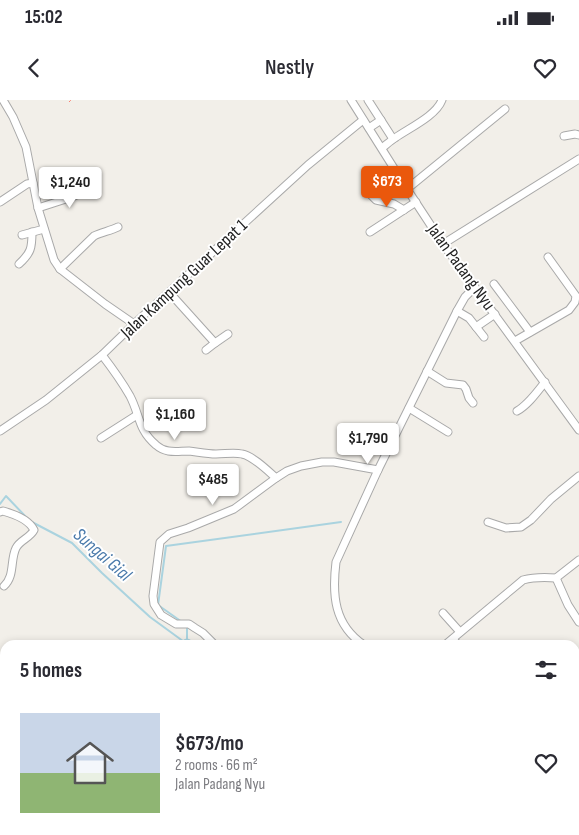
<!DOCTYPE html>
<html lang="en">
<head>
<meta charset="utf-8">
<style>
	body { margin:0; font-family:"Sofia Sans Condensed",sans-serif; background:#f7f7f7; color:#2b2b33; height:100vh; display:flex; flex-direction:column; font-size:19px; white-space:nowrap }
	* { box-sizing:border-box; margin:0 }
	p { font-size:16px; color:#7c7c81 }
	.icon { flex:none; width:28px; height:28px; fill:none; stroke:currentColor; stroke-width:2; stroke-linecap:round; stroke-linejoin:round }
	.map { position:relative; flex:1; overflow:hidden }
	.details { position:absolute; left:0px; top:540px; width:580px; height:195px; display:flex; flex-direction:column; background:#fff; border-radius:15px 15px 0 0; box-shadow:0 2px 8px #0003 }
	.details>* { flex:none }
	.price { position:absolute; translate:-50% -42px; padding:0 11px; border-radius:5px; background:#fff; color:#222; font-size:16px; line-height:32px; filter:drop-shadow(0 1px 2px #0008) }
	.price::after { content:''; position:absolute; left:50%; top:30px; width:15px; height:11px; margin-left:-8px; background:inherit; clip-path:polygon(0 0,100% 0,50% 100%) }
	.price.selected { background:#ea580c; color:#fff }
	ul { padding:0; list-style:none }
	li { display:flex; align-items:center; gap:15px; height:125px; padding:0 20px }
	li+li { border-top:1px solid #e1e1e2 }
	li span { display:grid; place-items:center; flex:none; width:140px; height:100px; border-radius:0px; color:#555 }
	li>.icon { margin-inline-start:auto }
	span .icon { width:60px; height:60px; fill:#fffc; stroke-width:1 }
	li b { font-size:21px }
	h2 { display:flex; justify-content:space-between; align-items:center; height:60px; padding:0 20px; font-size:21px }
	.status { display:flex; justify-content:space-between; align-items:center; height:35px; padding:0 25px; background:#fff; direction:ltr }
	.status svg { height:14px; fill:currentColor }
	header { display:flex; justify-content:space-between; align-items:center; height:65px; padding:0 20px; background:#fff; font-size:22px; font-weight:600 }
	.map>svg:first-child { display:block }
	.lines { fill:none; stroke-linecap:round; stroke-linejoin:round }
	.stream { stroke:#aad3df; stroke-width:2 }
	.river { stroke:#aad3df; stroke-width:11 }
	.minor-casing { stroke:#a9a9a9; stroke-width:9 }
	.path { stroke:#fa8072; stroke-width:1; stroke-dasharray:2.5 2.5; stroke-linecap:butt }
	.minor { stroke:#fff; stroke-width:7 }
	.labels { text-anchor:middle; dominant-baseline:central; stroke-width:4; stroke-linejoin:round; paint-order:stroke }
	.street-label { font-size:18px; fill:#222; stroke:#fff }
	.water-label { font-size:19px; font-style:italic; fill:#4a7aab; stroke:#fff }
</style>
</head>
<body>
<div class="status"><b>15:02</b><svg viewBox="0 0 49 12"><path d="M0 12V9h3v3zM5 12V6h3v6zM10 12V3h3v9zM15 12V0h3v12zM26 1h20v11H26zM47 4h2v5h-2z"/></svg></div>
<header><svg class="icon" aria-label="back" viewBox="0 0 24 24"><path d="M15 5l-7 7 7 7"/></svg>Nestly<svg class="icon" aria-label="heart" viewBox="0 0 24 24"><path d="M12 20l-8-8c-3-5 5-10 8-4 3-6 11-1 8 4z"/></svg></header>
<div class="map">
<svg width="579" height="735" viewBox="0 0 579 735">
	<rect width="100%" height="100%" fill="#f2efe9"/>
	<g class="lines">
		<g class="stream">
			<polyline points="0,404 6,396 27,418"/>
			<polyline points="30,421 72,443 102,473 150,517 187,544"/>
			<polyline points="182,522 158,505 166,446 341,422"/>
			<polyline points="187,544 187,526"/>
		</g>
		<g class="river">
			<polyline points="187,545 187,544"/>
			<polyline points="242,735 247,730"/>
		</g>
		<defs>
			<g id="minor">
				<polyline points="3,0 13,17 26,47 38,108 54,160 60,169 105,204 134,224"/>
				<polyline points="351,0 407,89 443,144 579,330"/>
				<polyline points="368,0 393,39"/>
				<polyline points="369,28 381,20"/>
				<polyline points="564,36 575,34 579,35"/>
				<path d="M382,48c4,-3 8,-7 13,-10 14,-10 41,-22 47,-38"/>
				<polyline points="407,89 505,9"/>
				<polyline points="370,94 376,100 394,104 404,110"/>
				<polyline points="0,102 27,84 33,83"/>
				<polyline points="38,108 69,98 93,88"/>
				<polyline points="370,132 416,102"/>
				<polyline points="22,135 44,129"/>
				<polyline points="443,144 579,59"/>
				<path d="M19,164c12,-11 13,-16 13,-32"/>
				<path d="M60,169l34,-33c8,-4 16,-5 24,-9"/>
				<polyline points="494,184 530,232"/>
				<polyline points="169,192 215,243 206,250"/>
				<polyline points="457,211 469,218 484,237"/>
				<polyline points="476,227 495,214"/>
				<polyline points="515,241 569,210 575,202 576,196 548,157"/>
				<polyline points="215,243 228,234"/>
				<path d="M102,255c10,13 20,27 28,41 10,19 8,34 26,49 10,9 21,6 33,6 9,1 18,3 27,3 9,0 18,-2 26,0 11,2 26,17 34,24"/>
				<polyline points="427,271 446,283 463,285 466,289 469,298 473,303"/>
				<polyline points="409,308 448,332"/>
				<path d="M517,311c11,-6 20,-19 28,-29"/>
				<polyline points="0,331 46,300 102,255 134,224 308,65 363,20"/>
				<polyline points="101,338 137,315"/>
				<path d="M0,412l3,-1c11,3 26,9 31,19 -4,8 -14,10 -18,18 -6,12 -1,28 -12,38"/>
				<polyline points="488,422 506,428 521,427 531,420 551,399 579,376"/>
				<polyline points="556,478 568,505 579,522"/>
				<polyline points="443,513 460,532"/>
				<polyline points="453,539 458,545"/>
				<polyline points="215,545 203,533 195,528 189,524 176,524 161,515 154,504 153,496 160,442 169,434 188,428 234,409 276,378 287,371 301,366 322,362 334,362 378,370"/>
				<path d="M364,545c-30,-20 -32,-50 -28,-83l42,-92 79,-159 8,-14 10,-10"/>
				<path d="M445,545l78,-65c11,-3 21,-3 33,-2l23,-18"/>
				<polyline points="575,560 579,562"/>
				<polyline points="575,621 579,617"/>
				<polyline points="0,667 5,666"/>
				<polyline points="73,730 76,735"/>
				<polyline points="131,730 135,735"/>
				<polyline points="536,730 539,735"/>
				<polyline points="103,735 115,730"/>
				<polyline points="255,735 259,730"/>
				<polyline points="482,735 489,730"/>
			</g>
		</defs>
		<use href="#minor" class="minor-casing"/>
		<polyline class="path" points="69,2 71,0"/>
		<use href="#minor" class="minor"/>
	</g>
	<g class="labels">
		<g class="street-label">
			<text transform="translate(461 167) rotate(54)">Jalan Padang Nyu</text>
			<text transform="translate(184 179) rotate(-43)">Jalan Kampung Guar Lepat 1</text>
		</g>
		<g class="water-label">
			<text transform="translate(102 455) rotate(41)">Sungai Gial</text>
		</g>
	</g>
</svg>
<b class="price selected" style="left:387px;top:108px">$673</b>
<b class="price" style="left:70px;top:109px">$1,240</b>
<b class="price" style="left:175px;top:341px">$1,160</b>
<b class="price" style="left:368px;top:365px">$1,790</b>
<b class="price" style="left:213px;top:406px">$485</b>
<section class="details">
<h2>5 homes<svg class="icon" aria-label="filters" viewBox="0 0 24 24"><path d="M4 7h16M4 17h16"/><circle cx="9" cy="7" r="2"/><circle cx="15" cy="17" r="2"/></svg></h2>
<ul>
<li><span style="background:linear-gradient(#c9d6e8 60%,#8fb573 0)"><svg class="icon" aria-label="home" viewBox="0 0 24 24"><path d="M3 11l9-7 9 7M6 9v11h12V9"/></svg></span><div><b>$673/mo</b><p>2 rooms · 66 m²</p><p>Jalan Padang Nyu</p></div><svg class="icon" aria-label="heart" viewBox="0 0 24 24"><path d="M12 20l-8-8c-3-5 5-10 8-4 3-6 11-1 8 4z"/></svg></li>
</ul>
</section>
</div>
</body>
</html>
